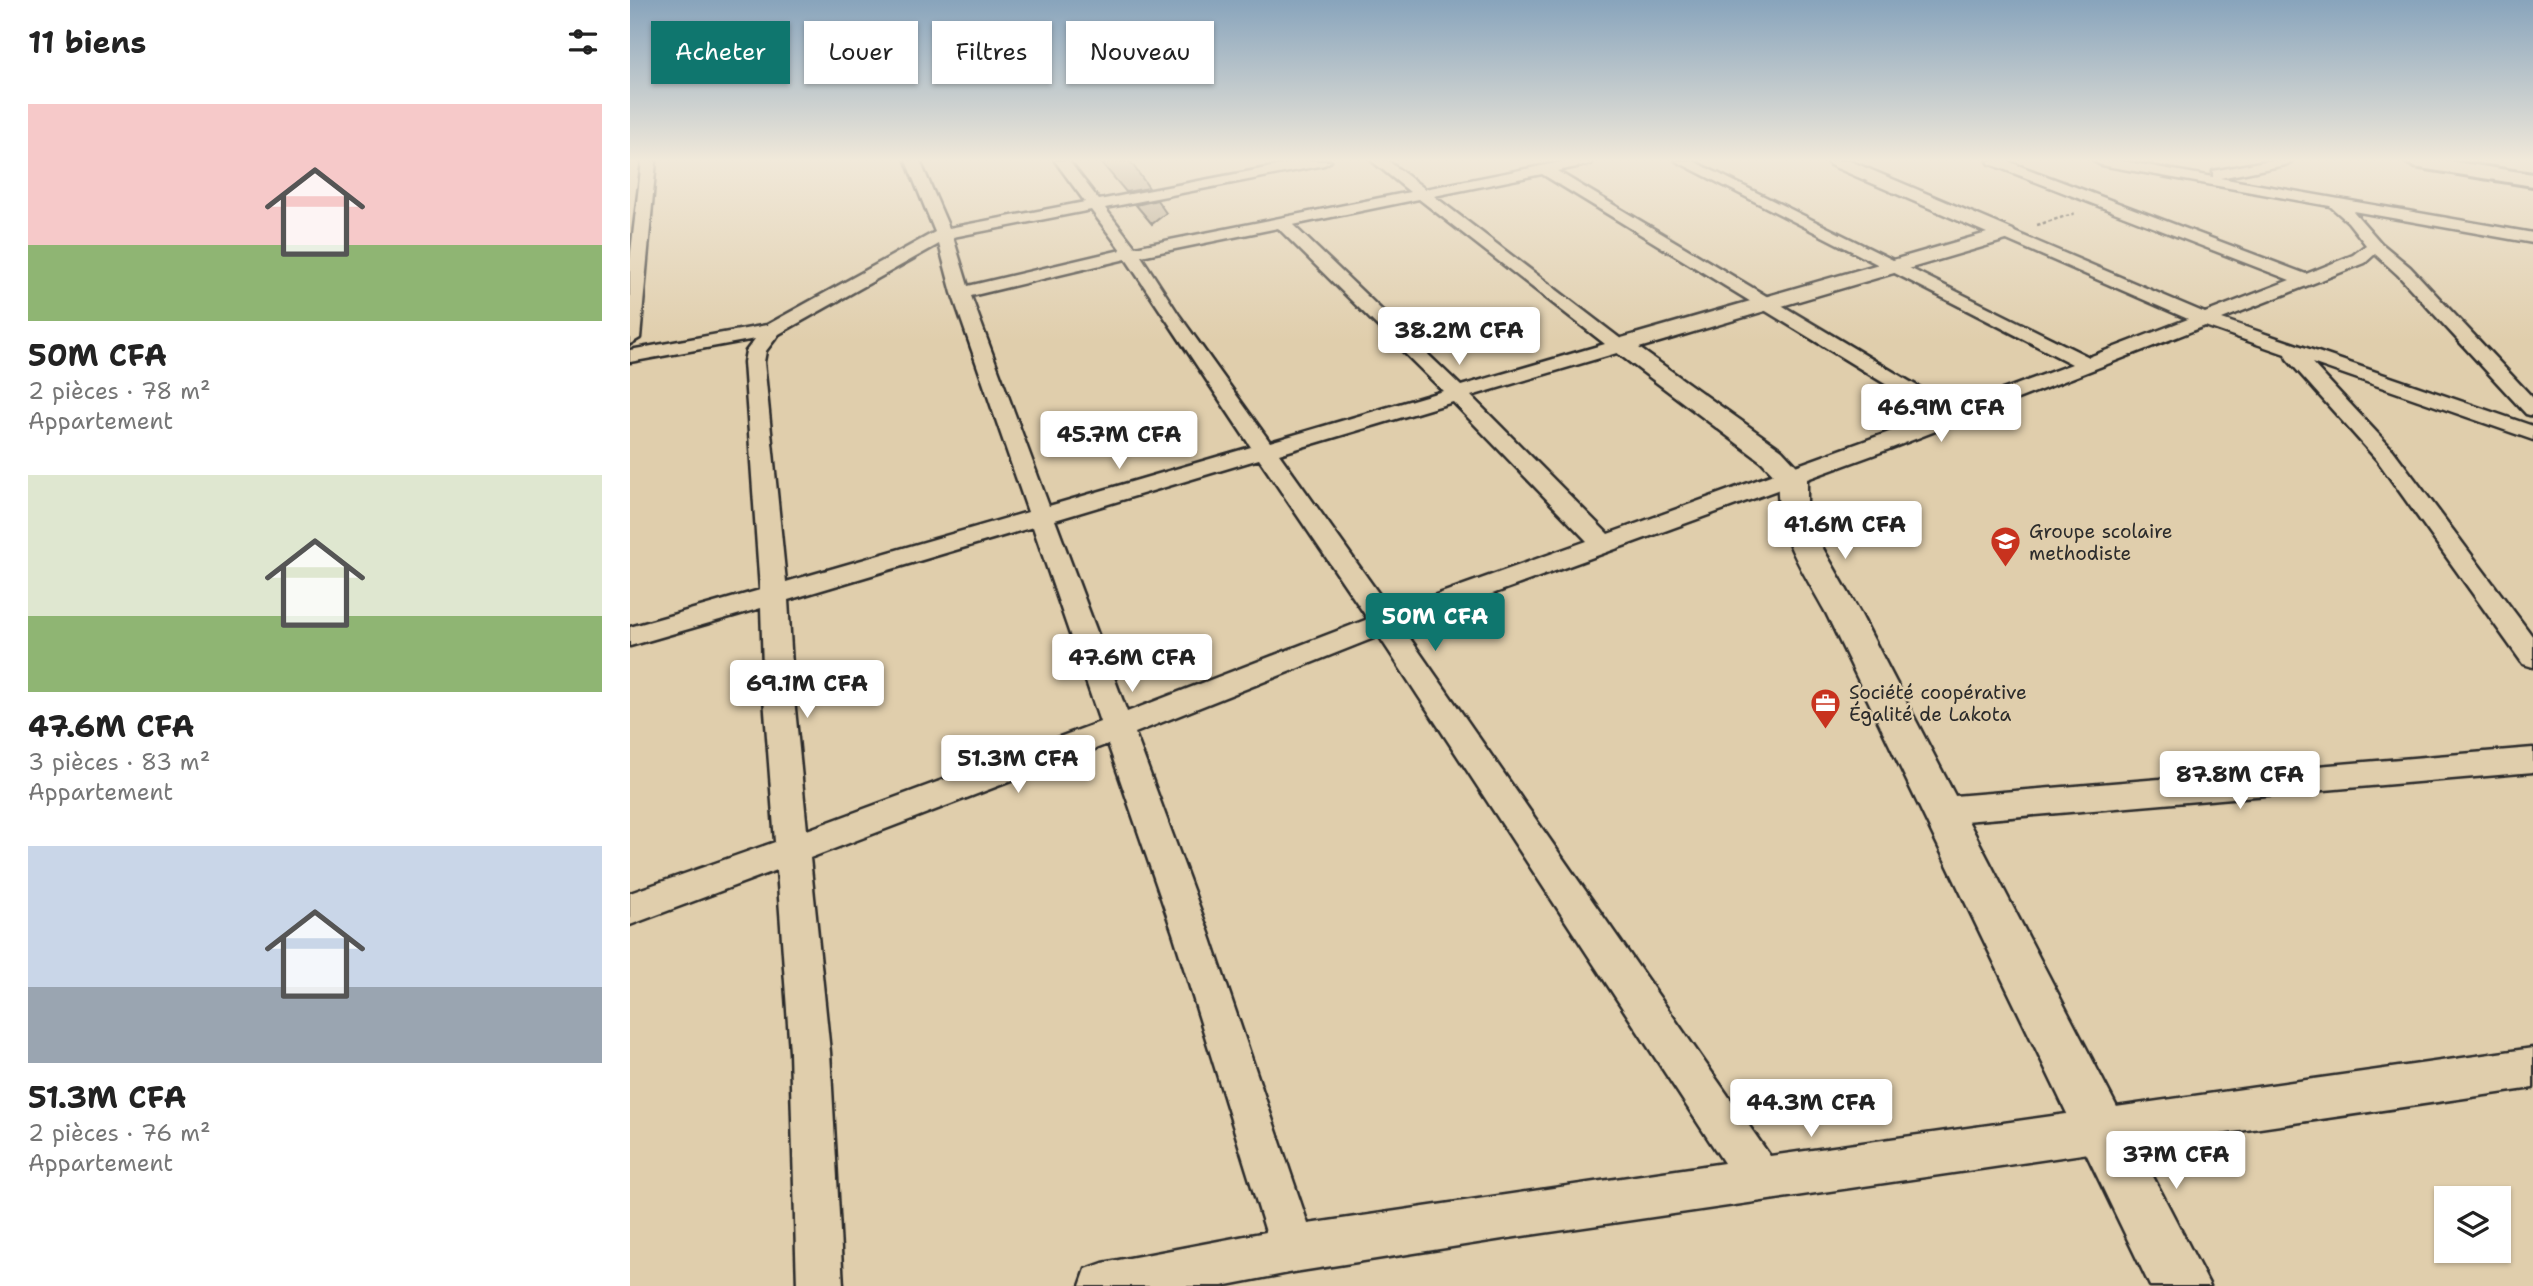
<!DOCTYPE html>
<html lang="fr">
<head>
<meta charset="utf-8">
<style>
	body { margin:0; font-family:"Shantell Sans",sans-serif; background:#f2f2f2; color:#222; height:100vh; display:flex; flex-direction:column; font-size:26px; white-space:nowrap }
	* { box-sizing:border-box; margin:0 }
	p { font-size:23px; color:#767676 }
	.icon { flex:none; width:38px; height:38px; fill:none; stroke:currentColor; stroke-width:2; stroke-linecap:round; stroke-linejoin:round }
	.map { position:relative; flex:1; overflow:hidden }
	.details { display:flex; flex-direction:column; background:#fff; width:630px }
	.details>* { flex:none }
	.banner { position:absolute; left:21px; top:21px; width:665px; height:63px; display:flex; gap:14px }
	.controls { position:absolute; left:1804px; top:1186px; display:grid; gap:14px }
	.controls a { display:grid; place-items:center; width:77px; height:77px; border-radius:0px; background:#fff; box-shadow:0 2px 5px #0004; font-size:35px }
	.price { position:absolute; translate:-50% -60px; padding:0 16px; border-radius:7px; background:#fff; color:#222; font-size:23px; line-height:46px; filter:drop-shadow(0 2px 4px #0008) }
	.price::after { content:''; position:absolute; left:50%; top:42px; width:21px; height:16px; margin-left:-10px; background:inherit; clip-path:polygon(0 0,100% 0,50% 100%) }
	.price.selected { background:#0f766e; color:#fff }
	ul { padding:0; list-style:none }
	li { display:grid; align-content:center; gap:14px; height:371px; padding:0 28px }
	li span { display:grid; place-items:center; height:217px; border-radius:0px; color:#555 }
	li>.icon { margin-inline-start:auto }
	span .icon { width:126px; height:126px; fill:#fffc; stroke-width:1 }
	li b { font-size:30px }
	h2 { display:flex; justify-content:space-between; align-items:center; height:84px; padding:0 28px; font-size:30px }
	.tag { padding:0 24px; border-radius:0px; background:#fff; box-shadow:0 2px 5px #0004; font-size:24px; line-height:63px }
	.tag.selected { background:#0f766e; color:#fff }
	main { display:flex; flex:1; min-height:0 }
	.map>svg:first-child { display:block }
	.building { fill:#aea088; stroke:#2b2b2b; stroke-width:2 }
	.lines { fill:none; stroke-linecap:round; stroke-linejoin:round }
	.minor-casing { stroke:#2b2b2b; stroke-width:5 }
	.tertiary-casing { stroke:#2b2b2b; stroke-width:5 }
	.secondary-casing { stroke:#2b2b2b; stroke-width:6 }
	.path { stroke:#2b2b2b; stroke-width:2.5; stroke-dasharray:3.5 2.5; stroke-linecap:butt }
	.minor { fill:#e0ceac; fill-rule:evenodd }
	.tertiary { fill:#e0ceac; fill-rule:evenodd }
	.secondary { fill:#e0ceac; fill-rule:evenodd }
	.labels { text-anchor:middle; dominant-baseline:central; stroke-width:5; stroke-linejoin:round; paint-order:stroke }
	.poi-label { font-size:19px; fill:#2b2b2b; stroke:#e0ceac; text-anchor:start }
</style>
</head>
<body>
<main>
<section class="details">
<h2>11 biens<svg class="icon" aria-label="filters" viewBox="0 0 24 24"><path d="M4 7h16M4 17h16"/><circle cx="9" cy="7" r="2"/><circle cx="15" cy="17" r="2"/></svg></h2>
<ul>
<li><span style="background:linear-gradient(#f6c9c9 65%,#8fb573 0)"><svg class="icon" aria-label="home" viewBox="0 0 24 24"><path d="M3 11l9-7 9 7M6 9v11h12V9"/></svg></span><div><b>50M CFA</b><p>2 pièces · 78 m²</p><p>Appartement</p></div></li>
<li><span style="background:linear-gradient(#dfe7d0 65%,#8fb573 0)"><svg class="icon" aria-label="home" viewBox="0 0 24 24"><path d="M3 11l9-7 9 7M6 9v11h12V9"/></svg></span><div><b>47.6M CFA</b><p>3 pièces · 83 m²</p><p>Appartement</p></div></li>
<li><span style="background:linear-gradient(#c9d6e8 65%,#9aa5b1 0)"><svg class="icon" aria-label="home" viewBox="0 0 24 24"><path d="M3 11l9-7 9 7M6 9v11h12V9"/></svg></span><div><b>51.3M CFA</b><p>2 pièces · 76 m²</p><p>Appartement</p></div></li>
</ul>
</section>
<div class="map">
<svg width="1903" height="1286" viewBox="0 0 1903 1286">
	<rect width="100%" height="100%" fill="#e0ceac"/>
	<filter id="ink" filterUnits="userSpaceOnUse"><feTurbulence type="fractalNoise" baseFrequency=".0143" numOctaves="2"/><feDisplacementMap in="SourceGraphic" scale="14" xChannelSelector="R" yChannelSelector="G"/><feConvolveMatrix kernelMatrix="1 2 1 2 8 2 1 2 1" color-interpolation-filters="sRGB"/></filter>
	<g filter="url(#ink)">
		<g class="building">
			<polygon points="470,161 500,161 519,188 496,192"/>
			<polygon points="527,200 536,213 522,224 506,205"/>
		</g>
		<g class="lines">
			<defs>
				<g id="minor">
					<polygon points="12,161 26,161 10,338 0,344 0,260"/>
					<path d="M276,161h14l29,67 136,-26 -30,-41h14l30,39 204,-39h28l-7,4 -219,43 30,39 275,-55 -38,-31h16l37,28 141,-28h27l-2,3 -34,7 397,237 118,-44 -396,-203h17l396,196 99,-38 -188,-82 -2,-3 2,-3h12l193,82 85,-33 -300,-116 -2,-3h19l299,113 47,-19 13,-10 -18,-23 -18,-16 -229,-41 -7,-4h29l90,16v-6l5,-1 47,-9h27l-7,4 -65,13 313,55v10l-180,-32 28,32 29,24 123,131v18l-7,-2 -128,-139 -23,-21 -10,9 -143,56 311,107v14l-221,-77 81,87 140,187v30l-10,-3 -146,-204 -90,-101 -2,-5 -80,-28 -313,122 -490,179 368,529 763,-108v40l-1024,150 -215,34 -72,14h-142l6,-17 17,-6 163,-31 -93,-299 -65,-189 -298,114 20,194 13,234h-46l-7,-234 -13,-182 -147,55v-32l145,-51 -11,-144 -3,-90 -131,38v-19l130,-37 -16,-228 2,-11 9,-12 -125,23v-12l137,-25 168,-93zM912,174l394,241 -328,119 -137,-138 156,-46 3,-4 -196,-150zM789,199l186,145 -144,42 -168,-161zM461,210l30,40 -153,36 -15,-49zM648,228l165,163 -173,51 -91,-127 -38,-59zM309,244l13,49 76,219 -242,70 -22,-220 2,-11 13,-17zM496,259l125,188 -202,59 -78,-210zM823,402l134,139 -196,70 -112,-157zM629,459l109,160 -241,93 -72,-192zM403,527l67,195 -293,108 -13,-132 -6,-98zM749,636l345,527 -416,61 -99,-291 -74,-200z"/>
					<polygon points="1903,748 1903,772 1312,823 1300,819 1296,810 1300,801 1312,797"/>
				</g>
				<path id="tertiary" d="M1197,161h23l163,69 3,4 -3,4 -374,110 143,102 25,27v25l6,29 47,82 350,673h-60l-324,-673c-25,-46 -51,-80 -48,-134l-16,-17 -154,-116 3,-5 376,-108 -157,-68z"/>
				<polygon id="secondary" points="1774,161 1819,161 1903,174 1903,186 1784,167"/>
			</defs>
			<use href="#minor" class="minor-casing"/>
			<use href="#tertiary" class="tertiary-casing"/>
			<use href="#secondary" class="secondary-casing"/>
			<polyline class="path" points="1407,225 1446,213"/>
			<use href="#minor" class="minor"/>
			<use href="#tertiary" class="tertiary"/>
			<use href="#secondary" class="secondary"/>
		</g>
	</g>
	<linearGradient id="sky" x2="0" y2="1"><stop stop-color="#88a4bc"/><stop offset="0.47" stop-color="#f1e9da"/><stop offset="1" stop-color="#f1e9da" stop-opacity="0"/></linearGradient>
	<rect width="1903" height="341" fill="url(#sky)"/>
	<defs>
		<symbol id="school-pin" viewBox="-11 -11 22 30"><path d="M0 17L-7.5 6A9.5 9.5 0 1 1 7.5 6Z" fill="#c8321e" stroke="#e0ceac"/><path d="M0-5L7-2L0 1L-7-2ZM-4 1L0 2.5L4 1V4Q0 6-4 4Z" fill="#fff"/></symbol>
		<symbol id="office-pin" viewBox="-11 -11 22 30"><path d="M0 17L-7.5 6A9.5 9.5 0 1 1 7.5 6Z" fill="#c8321e" stroke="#e0ceac"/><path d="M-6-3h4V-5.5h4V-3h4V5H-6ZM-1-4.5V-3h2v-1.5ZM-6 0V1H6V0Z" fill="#fff"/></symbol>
	</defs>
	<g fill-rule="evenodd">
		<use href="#school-pin" x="1358" y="524" width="35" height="47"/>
		<use href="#office-pin" x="1178" y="686" width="35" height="47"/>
	</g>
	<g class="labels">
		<g class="poi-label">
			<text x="1399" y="531">Groupe scolaire<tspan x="1399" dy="22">methodiste</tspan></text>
			<text x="1219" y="692">Société coopérative<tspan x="1219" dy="22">Égalité de Lakota</tspan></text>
		</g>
	</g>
</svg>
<div class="controls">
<a><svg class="icon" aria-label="layers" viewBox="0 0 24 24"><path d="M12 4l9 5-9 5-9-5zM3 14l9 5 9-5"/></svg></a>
</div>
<b class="price" style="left:829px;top:367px">38.2M CFA</b>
<b class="price" style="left:1311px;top:444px">46.9M CFA</b>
<b class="price" style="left:489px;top:471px">45.7M CFA</b>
<b class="price" style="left:1215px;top:561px">41.6M CFA</b>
<b class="price selected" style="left:805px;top:653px">50M CFA</b>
<b class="price" style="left:502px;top:694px">47.6M CFA</b>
<b class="price" style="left:177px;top:720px">69.1M CFA</b>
<b class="price" style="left:388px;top:795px">51.3M CFA</b>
<b class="price" style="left:1610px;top:811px">87.8M CFA</b>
<b class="price" style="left:1181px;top:1139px">44.3M CFA</b>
<b class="price" style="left:1546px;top:1191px">37M CFA</b>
<div class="banner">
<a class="tag selected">Acheter</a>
<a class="tag">Louer</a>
<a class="tag">Filtres</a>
<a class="tag">Nouveau</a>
</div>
</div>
</main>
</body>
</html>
